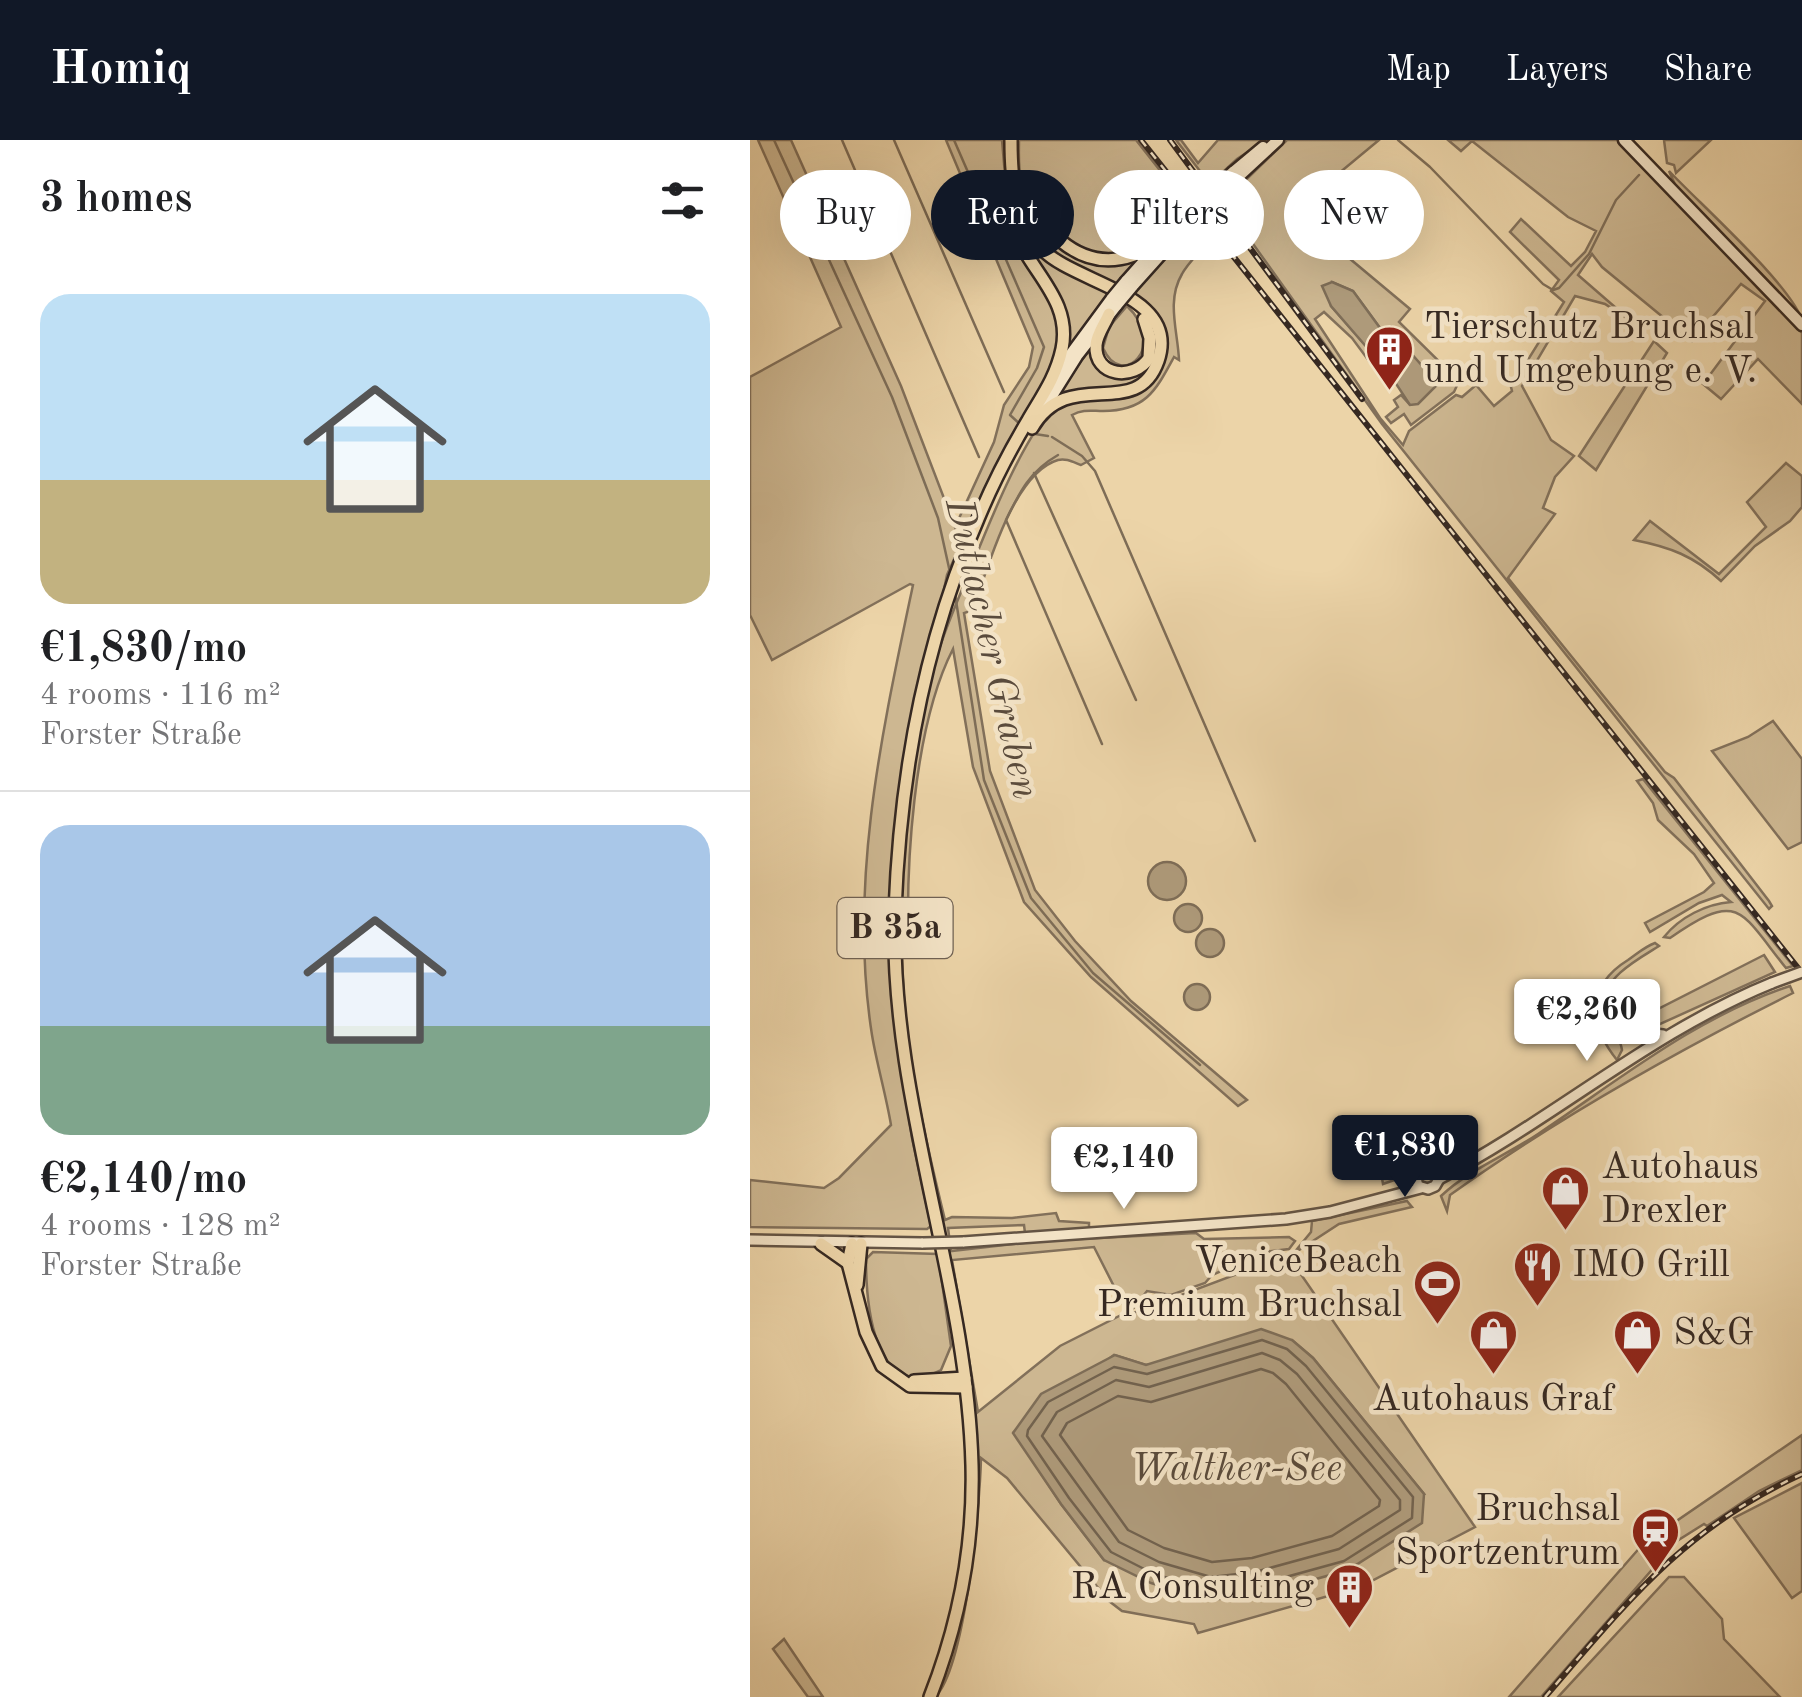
<!DOCTYPE html>
<html lang="en">
<head>
<meta charset="utf-8">
<style>
	body { margin:0; font-family:"Old Standard TT",serif; background:#f2f2f2; color:#202124; height:100vh; display:flex; flex-direction:column; font-size:38px; white-space:nowrap }
	* { box-sizing:border-box; margin:0 }
	p { font-size:32px; color:#757577 }
	.icon { flex:none; width:55px; height:55px; fill:none; stroke:currentColor; stroke-width:2; stroke-linecap:round; stroke-linejoin:round }
	.map { position:relative; flex:1; overflow:hidden }
	.sheet { display:flex; flex-direction:column; background:#fff; width:750px }
	.sheet>* { flex:none }
	.hud { position:absolute; left:30px; top:30px; width:870px; height:90px; display:flex; gap:20px }
	.price { position:absolute; translate:-50% -85px; padding:0 22px; border-radius:10px; background:#fff; color:#222; font-size:32px; line-height:65px; filter:drop-shadow(0 2px 5px #0008) }
	.price::after { content:''; position:absolute; left:50%; top:60px; width:30px; height:22px; margin-left:-15px; background:inherit; clip-path:polygon(0 0,100% 0,50% 100%) }
	.price.active { background:#111827; color:#fff }
	ul { padding:0; list-style:none }
	li { display:grid; align-content:center; gap:20px; height:530px; padding:0 40px }
	li+li { border-top:2px solid #e0e0e0 }
	li span { display:grid; place-items:center; height:310px; border-radius:30px; color:#555 }
	li>.icon { margin-inline-start:auto }
	span .icon { width:180px; height:180px; fill:#fffc; stroke-width:1 }
	li b { font-size:42px }
	h2 { display:flex; justify-content:space-between; align-items:center; height:120px; padding:0 40px; font-size:42px }
	.pill { padding:0 35px; border-radius:45px; background:#fff; box-shadow:0 10px 40px #0002; font-size:35px; line-height:90px }
	.pill.active { background:#111827; color:#fff }
	header { display:flex; align-items:center; gap:60px; box-sizing:border-box; height:140px; padding:0 50px; background:#111827; color:#fff }
	header strong { font-size:48px }
	nav { display:flex; gap:55px; margin-inline-start:auto; font-size:35px }
	main { display:flex; flex:1; min-height:0 }
	.map>svg:first-child { display:block }
	.green { fill:#cdb791; stroke:#82705a; stroke-width:2.5; fill-rule:evenodd }
	.water { fill:#ae9a7a; stroke:#7e6d57; stroke-width:2.5 }
	.lines { fill:none; stroke-linecap:round; stroke-linejoin:round }
	.shore { stroke:#72624e; stroke-width:2.5 }
	.stream { stroke:#7e6d57; stroke-width:2.5 }
	.tertiary-casing { stroke:#645444; stroke-width:14 }
	.secondary-casing { stroke:#362922; stroke-width:15 }
	.primary-casing { stroke:#362922; stroke-width:16 }
	.tertiary { stroke:#f3e3c6; stroke-width:9 }
	.secondary { stroke:#f3e3c6; stroke-width:10 }
	.primary { stroke:#ecd4a8; stroke-width:11 }
	.rail-casing { stroke:#362922; stroke-width:6 }
	.rail { stroke:#f3e3c6; stroke-width:2.5; stroke-dasharray:8; stroke-linecap:butt }
	.tertiary-bridge-casing { stroke:#645444; stroke-width:14; stroke-linecap:butt }
	.secondary-bridge-casing { stroke:#362922; stroke-width:15; stroke-linecap:butt }
	.tertiary-bridge { stroke:#f3e3c6; stroke-width:9 }
	.secondary-bridge { stroke:#f3e3c6; stroke-width:10 }
	.labels { text-anchor:middle; dominant-baseline:central; stroke-width:9; stroke-linejoin:round; paint-order:stroke }
	.shield { fill:#f3e3c6; stroke:#6f6153; stroke-width:2.5 }
	.shield-label { font-size:35px; font-weight:bold; fill:#362922 }
	.poi-label { font-size:38px; fill:#362922; stroke:#f3e3c6; text-anchor:start }
	.water-label { font-size:40px; font-style:italic; fill:#5a4b3c; stroke:#f3e3c6 }
</style>
</head>
<body>
<header>
<strong>Homiq</strong>
<nav><a>Map</a><a>Layers</a><a>Share</a></nav>
</header>
<main>
<section class="sheet">
<h2>3 homes<svg class="icon" aria-label="filters" viewBox="0 0 24 24"><path d="M4 7h16M4 17h16"/><circle cx="9" cy="7" r="2"/><circle cx="15" cy="17" r="2"/></svg></h2>
<ul>
<li><span style="background:linear-gradient(#bfe0f5 60%,#c2b280 0)"><svg class="icon" aria-label="home" viewBox="0 0 24 24"><path d="M3 11l9-7 9 7M6 9v11h12V9"/></svg></span><div><b>€1,830/mo</b><p>4 rooms · 116 m²</p><p>Forster Straße</p></div></li>
<li><span style="background:linear-gradient(#a9c7e8 65%,#7fa58c 0)"><svg class="icon" aria-label="home" viewBox="0 0 24 24"><path d="M3 11l9-7 9 7M6 9v11h12V9"/></svg></span><div><b>€2,140/mo</b><p>4 rooms · 128 m²</p><p>Forster Straße</p></div></li>
</ul>
</section>
<div class="map">
<svg width="1052" height="1557" viewBox="0 0 1052 1557">
	<rect width="100%" height="100%" fill="#ecd4a8"/>
	<filter id="stains"><feTurbulence type="fractalNoise" baseFrequency=".002" numOctaves="4"/><feColorMatrix values="0 0 0 0 .2 0 0 0 0 .09 0 0 0 0 .02 0 0 0 .5 -.17"/></filter>
	<radialGradient id="worn" r=".72"><stop offset=".6" stop-color="#630" stop-opacity="0"/><stop offset="1" stop-color="#630" stop-opacity=".3"/></radialGradient>
	<g class="green">
		<path d="M8,0h33l110,246 54,141 39,-85 10,-37 25,-38 4,-20 -87,-207h56l7,82 49,91 1,36 -16,36 -30,49 -27,54 -39,87 -50,239 -1,218 16,106 19,88 -4,3 -177,-2v-47l74,8 15,-10 52,-53c-5,-30 -14,-60 -19,-90 -24,-151 10,-303 41,-450l-3,-1 -138,76 -22,-45v-238l91,-50z"/>
		<path d="M269,0h117l52,66c-20,19 -40,46 -69,50 -44,6 -86,-38 -98,-77 -3,-12 -2,-26 -2,-39z"/>
		<polygon points="426,0 431,0 448,23 468,0 516,0 487,19 460,44"/>
		<polygon points="537,0 629,0 553,63 599,118 660,169 649,182 709,241 704,252 661,285 654,274 641,283 636,277 648,267 644,260 651,255 660,265 637,191 642,186 635,191 630,188 603,151 582,142 581,166 624,215 619,221 602,198 574,172 565,179 630,278 653,305 659,291 706,255 712,257 726,245 744,266 762,251 761,247 814,162 801,151 809,140 760,92 771,79 821,126 835,112 846,91 818,77 722,1 711,11 698,0 867,0 1052,193 1052,264 1008,219 971,259 953,244 1015,161 991,144 942,201 852,127 842,114 828,135 881,181 855,164 825,156 772,246 801,300 824,316 805,337 793,368 805,374 758,438 915,632 924,638 1019,761 1022,766 1019,769 632,284 473,62"/>
		<polygon points="914,0 961,0 926,33 924,25 917,23"/>
		<path d="M919,31c31,33 121,113 133,149l-125,-131z"/>
		<path d="M271,56c32,64 56,58 119,62l-24,26c-48,-18 -81,-36 -95,-88z"/>
		<polygon points="264,69 303,125 359,152 317,210 317,199"/>
		<path d="M450,81l13,16c-10,12 -24,24 -31,37 -16,27 -4,58 -3,86l-5,-3c-18,33 -28,54 -71,54 -12,0 -20,-2 -31,4l22,43 -13,7c-8,-3 -15,-7 -23,-5 -45,13 -71,110 -85,150l-9,3 26,158 45,119 40,51 56,60 116,99 -9,6 -147,-129 -67,-75 -51,-135 -20,-118c-40,78 -48,221 -44,308l-7,1c2,89 22,176 43,262l7,-3 60,1 44,-5 3,8 30,2v7l-64,3 -1,-8 -76,3 3,23 90,-10 155,-8 8,6 85,-2 6,4 -6,8 -24,3 -53,23 -7,8 -34,12 -24,-4 -19,24 141,-53 20,-5 186,270 -115,60 -162,46 -4,-9 -72,-13 -13,-10 -102,-123 -26,-20c-1,47 -16,210 -46,239 21,-90 47,-174 41,-268 -7,-110 -41,-219 -62,-327 -25,-135 -17,-280 14,-413 9,-42 27,-82 43,-121 15,-37 55,-139 84,-160 15,-11 74,-21 95,-26l6,-68 -22,-21 38,-47zM344,1107l33,65 -67,34 -82,66 -26,-152zM542,1200l21,18 111,136 -320,66 -43,-56 -47,-72 100,-77 32,10z"/>
		<path d="M377,166c42,40 -5,85 -24,42l6,-21z"/>
		<polygon points="904,201 917,213 846,330 829,316"/>
		<path d="M338,211c21,20 20,36 54,22l1,4 -19,10 -64,5z"/>
		<path d="M1036,323l16,13v31l-12,14 -35,25 -34,35c-27,-25 -51,-34 -87,-41l16,-19 69,53 47,-47 -19,-25z"/>
		<polygon points="1023,581 1052,619 1052,702 1038,709 962,611 998,597"/>
		<path d="M893,639l20,25 130,162 -7,2c-46,-57 -46,-79 -116,-30l-6,-1c16,-20 42,-33 67,-35l-9,-7 -23,8 -49,29 -5,-9 59,-31 10,-9 -20,-29 -36,-34 -5,-17 -16,-22z"/>
		<path d="M905,803l4,3c-19,12 -56,31 -55,58 1,17 16,30 18,46l-5,10c-29,-36 -31,-74 11,-100 9,-6 16,-13 27,-17z"/>
		<polygon points="1014,815 1025,832 899,889 886,888 875,880 900,873"/>
		<path d="M1040,846l3,7c-116,58 -238,127 -343,202l-3,16 -6,-15c29,-27 64,-40 97,-62 81,-54 158,-117 252,-148z"/>
		<polygon points="626,1003 650,1009 660,1017 653,1037 633,1044"/>
		<polygon points="657,1061 662,1067 589,1084 543,1114 561,1092 562,1081"/>
		<path d="M123,1112l65,2 13,92 -10,24c-69,35 -75,-72 -75,-111z"/>
		<polygon points="1052,1295 1052,1330 1009,1351 957,1386 954,1384 927,1401 791,1557 759,1557 907,1388 922,1384"/>
		<polygon points="1052,1343 1052,1451 1042,1458 984,1378"/>
		<polygon points="919,1437 934,1437 972,1479 974,1499 1030,1557 808,1557"/>
		<polygon points="34,1499 73,1557 58,1557 23,1509"/>
	</g>
	<g class="water">
		<polygon points="582,142 603,151 630,188 645,195 688,244 668,264 660,265 639,233 581,166 572,146"/>
		<circle cx="417" cy="741" r="19"/>
		<circle cx="438" cy="778" r="14"/>
		<circle cx="460" cy="803" r="14"/>
		<circle cx="447" cy="857" r="13"/>
		<polygon points="511,1189 542,1200 563,1218 674,1354 672,1383 598,1430 509,1455 459,1460 401,1443 354,1420 311,1364 263,1293 291,1254 365,1215 396,1225"/>
	</g>
	<g class="lines">
		<g class="shore">
			<polygon points="512,1200 537,1209 556,1226 663,1357 662,1378 594,1421 507,1445 460,1450 404,1434 361,1412 319,1358 277,1296 278,1290 298,1262 364,1227 397,1234"/>
			<polygon points="512,1213 530,1220 547,1234 650,1360 650,1370 589,1409 505,1432 461,1437 409,1422 369,1402 292,1296 307,1272 366,1240 399,1247"/>
			<polygon points="511,1229 523,1233 536,1244 630,1360 629,1366 582,1396 502,1418 462,1422 414,1408 378,1390 310,1295 317,1283 368,1256 401,1262"/>
		</g>
		<g class="stream">
			<polyline points="24,0 142,257 188,378 201,437"/>
			<polyline points="92,0 229,317"/>
			<polyline points="144,0 254,252"/>
			<polyline points="204,0 294,207 287,228 260,275 270,284"/>
			<polyline points="648,0 680,27 793,144 803,150 809,148 839,114 866,60 889,35"/>
			<polyline points="285,294 298,296"/>
			<polyline points="302,297 332,316 345,331 505,701"/>
			<path d="M308,315c-28,16 -38,36 -52,65l96,224"/>
			<polyline points="284,333 386,560"/>
			<polyline points="205,454 234,640 281,758 343,833 450,925"/>
		</g>
		<defs>
			<g id="tertiary">
				<polyline points="878,891 913,895"/>
				<polyline points="685,1028 689,1039 685,1046 678,1049 668,1046 665,1034 670,1026 709,1024"/>
				<path d="M689,1039c115,-60 212,-147 333,-196"/>
				<polyline points="0,1100 173,1103"/>
				<polyline points="213,1102 536,1079 580,1072 671,1048"/>
			</g>
			<g id="secondary">
				<polyline points="874,0 1052,185"/>
				<polyline points="483,32 513,7"/>
				<polyline points="487,38 528,0"/>
				<polyline points="376,141 410,103"/>
				<polyline points="382,147 432,91"/>
				<polyline points="306,234 362,158"/>
				<polyline points="290,275 327,216 367,165"/>
			</g>
			<g id="primary">
				<path d="M261,0c0,39 3,77 30,108 32,36 140,45 117,113 -22,62 -89,3 -126,67"/>
				<path d="M266,38c21,45 60,98 118,77 12,-5 22,-13 33,-20"/>
				<path d="M359,174c-4,10 -12,20 -13,31 -2,32 38,36 53,13l1,-20 -6,-19"/>
				<polyline points="71,1104 98,1123"/>
				<polyline points="102,1104 98,1123 116,1192 132,1226 160,1246 216,1247"/>
				<polyline points="107,1145 111,1104"/>
				<polyline points="164,1241 215,1238"/>
				<path d="M180,1557c29,-74 44,-153 42,-232 -5,-187 -83,-366 -77,-554 5,-134 29,-269 83,-392 14,-34 31,-67 50,-99 14,-24 28,-43 34,-71 11,-53 -39,-81 -50,-128 -3,-13 -1,-27 0,-40"/>
			</g>
		</defs>
		<use href="#tertiary" class="tertiary-casing"/>
		<use href="#secondary" class="secondary-casing"/>
		<use href="#primary" class="primary-casing"/>
		<use href="#tertiary" class="tertiary"/>
		<use href="#secondary" class="secondary"/>
		<use href="#primary" class="primary"/>
		<defs>
			<g id="rail">
				<polyline points="391,0 1052,833"/>
				<polyline points="420,0 612,259"/>
				<path d="M795,1557c82,-95 139,-169 257,-223"/>
			</g>
		</defs>
		<use href="#rail" class="rail-casing"/>
		<use href="#rail" class="rail"/>
		<defs>
			<g id="tertiary-bridge">
				<polyline points="1022,843 1052,832"/>
				<polyline points="173,1103 213,1102"/>
			</g>
			<g id="secondary-bridge">
				<polyline points="427,84 483,32"/>
				<polyline points="432,91 487,38"/>
				<polyline points="362,158 376,141"/>
				<polyline points="367,165 382,147"/>
			</g>
		</defs>
		<use href="#tertiary-bridge" class="tertiary-bridge-casing"/>
		<use href="#secondary-bridge" class="secondary-bridge-casing"/>
		<use href="#tertiary-bridge" class="tertiary-bridge"/>
		<use href="#secondary-bridge" class="secondary-bridge"/>
	</g>
	<defs>
		<symbol id="building-pin" viewBox="-11 -11 22 30"><path d="M0 17L-7.5 6A9.5 9.5 0 1 1 7.5 6Z" fill="#8f2418" stroke="#f3e3c6"/><path d="M-4-6H4V6H1V3H-1V6H-4ZM-2.5-4.3h1.7v1.8h-1.7ZM.8-4.3h1.7v1.8H.8ZM-2.5-1h1.7V.8h-1.7ZM.8-1h1.7V.8H.8Z" fill="#fff"/></symbol>
		<symbol id="shop-pin" viewBox="-11 -11 22 30"><path d="M0 17L-7.5 6A9.5 9.5 0 1 1 7.5 6Z" fill="#8f2418" stroke="#f3e3c6"/><path d="M-5-2.5h2.3a2.7 3.5 0 0 1 5.4 0H5L5.5 6h-11ZM-1.5-2.5h3a1.5 2.3 0 0 0-3 0Z" fill="#fff"/></symbol>
		<symbol id="restaurant-pin" viewBox="-11 -11 22 30"><path d="M0 17L-7.5 6A9.5 9.5 0 1 1 7.5 6Z" fill="#8f2418" stroke="#f3e3c6"/><path d="M-5-6h1v4h1v-4h1v4h1v-4h1v5L-1.5 .5V6h-2V.5L-5-1ZM5-6V6H3V1.5H1.5Q1.5-4 5-6Z" fill="#fff"/></symbol>
		<symbol id="stadium-pin" viewBox="-11 -11 22 30"><path d="M0 17L-7.5 6A9.5 9.5 0 1 1 7.5 6Z" fill="#8f2418" stroke="#f3e3c6"/><path d="M0-5a6.5 5 0 1 0 0 10a6.5 5 0 1 0 0-10ZM-3.5-1.8h7v3.6h-7Z" fill="#fff"/></symbol>
		<symbol id="station-pin" viewBox="-11 -11 22 30"><path d="M0 17L-7.5 6A9.5 9.5 0 1 1 7.5 6Z" fill="#8f2418" stroke="#f3e3c6"/><path d="M-3-6H3Q5-6 5-4V2Q5 4 3 4L4.5 6H3L1.5 4h-3L-3 6H-4.5L-3 4Q-5 4-5 2V-4Q-5-6-3-6ZM-3.5-4v3h7v-3ZM-3.5 1v1.5H-2V1ZM2 1v1.5H3.5V1Z" fill="#fff"/></symbol>
	</defs>
	<g fill-rule="evenodd">
		<use href="#building-pin" x="612" y="182" width="55" height="75"/>
		<use href="#shop-pin" x="788" y="1022" width="55" height="75"/>
		<use href="#restaurant-pin" x="760" y="1098" width="55" height="75"/>
		<use href="#stadium-pin" x="660" y="1116" width="55" height="75"/>
		<use href="#shop-pin" x="716" y="1166" width="55" height="75"/>
		<use href="#shop-pin" x="860" y="1166" width="55" height="75"/>
		<use href="#station-pin" x="878" y="1364" width="55" height="75"/>
		<use href="#building-pin" x="572" y="1420" width="55" height="75"/>
	</g>
	<g class="labels">
		<rect class="shield" x="87.5" y="758" width="115" height="60" rx="8"/>
		<g class="shield-label">
			<text x="145" y="788">B 35a</text>
		</g>
		<g class="poi-label">
			<text x="674" y="188">Tierschutz Bruchsal<tspan x="674" dy="44">und Umgebung e. V.</tspan></text>
			<text x="851" y="1028">Autohaus<tspan x="851" dy="44">Drexler</tspan></text>
			<text x="652" y="1122" text-anchor="end">VeniceBeach<tspan x="652" dy="44">Premium Bruchsal</tspan></text>
			<text x="822" y="1126">IMO Grill</text>
			<text x="923" y="1194">S&amp;G</text>
			<text x="743" y="1260" text-anchor="middle">Autohaus Graf</text>
			<text x="870" y="1370" text-anchor="end">Bruchsal<tspan x="870" dy="44">Sportzentrum</tspan></text>
			<text x="564" y="1448" text-anchor="end">RA Consulting</text>
		</g>
		<g class="water-label">
			<text transform="translate(240 509) rotate(77)">Dutlacher Graben</text>
			<text x="486" y="1330">Walther-See</text>
		</g>
	</g>
	<rect width="100%" height="100%" filter="url(#stains)"/>
	<rect width="100%" height="100%" fill="url(#worn)"/>
</svg>
<b class="price" style="left:837px;top:924px">€2,260</b>
<b class="price active" style="left:655px;top:1060px">€1,830</b>
<b class="price" style="left:374px;top:1072px">€2,140</b>
<div class="hud">
<a class="pill">Buy</a>
<a class="pill active">Rent</a>
<a class="pill">Filters</a>
<a class="pill">New</a>
</div>
</div>
</main>
</body>
</html>
